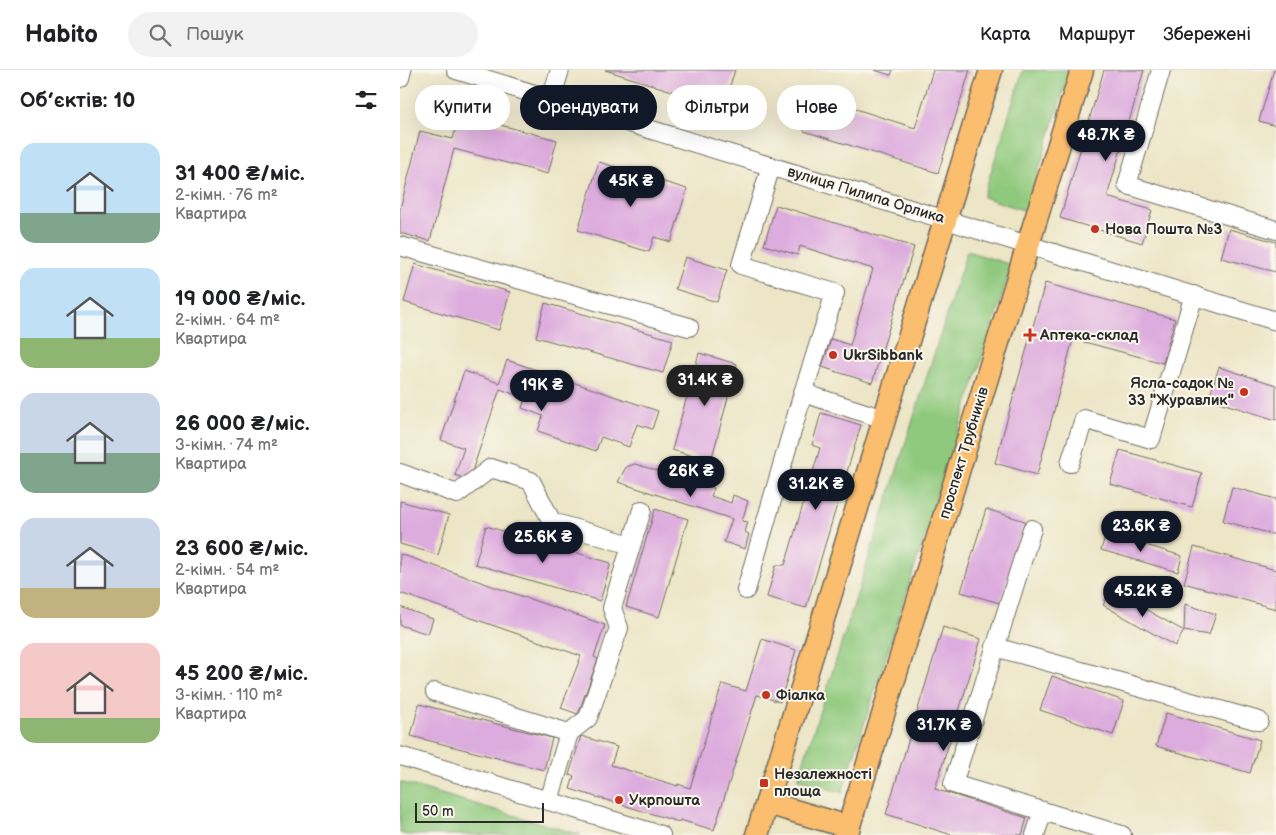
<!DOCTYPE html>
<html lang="uk">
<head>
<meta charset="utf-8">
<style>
	body { margin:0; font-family:"Balsamiq Sans",sans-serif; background:#f2f2f2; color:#202124; height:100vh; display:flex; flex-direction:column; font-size:19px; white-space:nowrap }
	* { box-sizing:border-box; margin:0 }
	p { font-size:16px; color:#757577 }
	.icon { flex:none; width:28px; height:28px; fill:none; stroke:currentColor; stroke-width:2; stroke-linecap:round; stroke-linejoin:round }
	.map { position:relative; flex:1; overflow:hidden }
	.side { display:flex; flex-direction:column; background:#fff; width:400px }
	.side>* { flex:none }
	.top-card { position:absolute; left:15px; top:15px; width:475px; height:45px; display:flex; gap:10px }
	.scale { position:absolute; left:15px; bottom:12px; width:129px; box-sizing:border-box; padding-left:5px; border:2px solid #2b2b2b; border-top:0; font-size:14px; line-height:18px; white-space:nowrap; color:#2b2b2b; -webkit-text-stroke:4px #fbf7ec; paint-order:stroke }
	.price { position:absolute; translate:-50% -42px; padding:0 11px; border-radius:18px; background:#111827; color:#fff; font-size:16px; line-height:32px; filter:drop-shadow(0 1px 2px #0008) }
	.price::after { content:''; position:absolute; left:50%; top:30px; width:15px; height:11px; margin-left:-8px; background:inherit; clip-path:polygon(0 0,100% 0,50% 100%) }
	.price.current { background:#222; color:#fff }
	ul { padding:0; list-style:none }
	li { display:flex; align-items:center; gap:15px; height:125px; padding:0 20px }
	li span { display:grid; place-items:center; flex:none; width:140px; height:100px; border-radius:15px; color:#555 }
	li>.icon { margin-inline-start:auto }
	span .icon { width:60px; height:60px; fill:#fffc; stroke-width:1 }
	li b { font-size:21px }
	h2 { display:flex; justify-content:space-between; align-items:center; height:60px; padding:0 20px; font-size:21px }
	.tag { padding:0 18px; border-radius:22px; background:#fff; box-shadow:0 5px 20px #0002; font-size:18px; line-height:45px }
	.tag.current { background:#111827; color:#fff }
	header { display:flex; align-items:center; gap:30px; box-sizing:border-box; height:70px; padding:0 25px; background:#fff; border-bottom:1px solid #e0e0e0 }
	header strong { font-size:24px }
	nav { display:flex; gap:28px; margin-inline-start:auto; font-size:18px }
	.search { width:350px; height:45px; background:#f2f2f2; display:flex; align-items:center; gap:12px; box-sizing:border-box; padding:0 18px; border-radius:28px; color:#757577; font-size:19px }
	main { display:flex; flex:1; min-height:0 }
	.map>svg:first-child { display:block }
	.green { fill:#8fc97d; stroke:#5d7a54 }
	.building { fill:#ddacde }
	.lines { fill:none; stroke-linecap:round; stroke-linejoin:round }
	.minor-casing { stroke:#6f6c61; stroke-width:20 }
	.major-casing { stroke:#6f6c61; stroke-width:25 }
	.minor { stroke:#fff; stroke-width:18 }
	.major { stroke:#fbbd6e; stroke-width:22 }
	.poi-dot { fill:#c8321e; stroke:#fbf7ec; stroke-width:2 }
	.labels { text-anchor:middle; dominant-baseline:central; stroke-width:4; stroke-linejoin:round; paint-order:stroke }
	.street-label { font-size:15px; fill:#2b2b2b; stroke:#fbf7ec }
	.poi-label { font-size:15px; font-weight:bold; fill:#2b2b2b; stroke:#fbf7ec; text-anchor:start }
</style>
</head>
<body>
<header>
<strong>Habito</strong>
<div class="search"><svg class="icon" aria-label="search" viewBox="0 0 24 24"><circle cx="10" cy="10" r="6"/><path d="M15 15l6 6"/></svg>Пошук</div>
<nav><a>Карта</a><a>Маршрут</a><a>Збережені</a></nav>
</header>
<main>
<section class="side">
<h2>Об’єктів: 10<svg class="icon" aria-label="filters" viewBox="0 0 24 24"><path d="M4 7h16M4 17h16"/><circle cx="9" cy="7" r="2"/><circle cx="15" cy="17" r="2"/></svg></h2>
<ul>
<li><span style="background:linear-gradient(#bfe0f5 70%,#7fa58c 0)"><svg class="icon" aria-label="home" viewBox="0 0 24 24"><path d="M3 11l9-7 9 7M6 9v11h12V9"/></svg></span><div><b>31 400 ₴/міс.</b><p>2-кімн. · 76 m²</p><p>Квартира</p></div></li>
<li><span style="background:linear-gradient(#bfe0f5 70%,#8fb573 0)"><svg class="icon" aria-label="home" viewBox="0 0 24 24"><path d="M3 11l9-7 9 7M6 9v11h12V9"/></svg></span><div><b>19 000 ₴/міс.</b><p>2-кімн. · 64 m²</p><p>Квартира</p></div></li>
<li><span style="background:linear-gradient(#c9d6e8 60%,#7fa58c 0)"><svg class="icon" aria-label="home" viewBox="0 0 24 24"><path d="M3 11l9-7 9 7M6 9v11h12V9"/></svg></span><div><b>26 000 ₴/міс.</b><p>3-кімн. · 74 m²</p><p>Квартира</p></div></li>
<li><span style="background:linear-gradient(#c9d6e8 70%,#c2b280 0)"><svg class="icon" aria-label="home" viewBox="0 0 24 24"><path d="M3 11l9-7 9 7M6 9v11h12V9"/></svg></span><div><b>23 600 ₴/міс.</b><p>2-кімн. · 54 m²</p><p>Квартира</p></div></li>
<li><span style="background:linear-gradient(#f6c9c9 75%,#8fb573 0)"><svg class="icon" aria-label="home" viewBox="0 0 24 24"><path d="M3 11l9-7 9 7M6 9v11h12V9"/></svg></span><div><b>45 200 ₴/міс.</b><p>3-кімн. · 110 m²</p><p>Квартира</p></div></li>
</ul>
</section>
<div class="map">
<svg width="876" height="765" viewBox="0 0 876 765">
	<rect width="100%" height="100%" fill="#fbf7ec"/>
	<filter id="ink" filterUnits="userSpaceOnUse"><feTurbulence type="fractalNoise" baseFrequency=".02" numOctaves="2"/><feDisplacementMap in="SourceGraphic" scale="10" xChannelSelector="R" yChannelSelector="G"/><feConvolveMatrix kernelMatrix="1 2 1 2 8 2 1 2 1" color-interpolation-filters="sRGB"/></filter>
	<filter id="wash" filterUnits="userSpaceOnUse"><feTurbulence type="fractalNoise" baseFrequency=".0096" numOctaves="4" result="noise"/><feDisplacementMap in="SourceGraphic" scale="20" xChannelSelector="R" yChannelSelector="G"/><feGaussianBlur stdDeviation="1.12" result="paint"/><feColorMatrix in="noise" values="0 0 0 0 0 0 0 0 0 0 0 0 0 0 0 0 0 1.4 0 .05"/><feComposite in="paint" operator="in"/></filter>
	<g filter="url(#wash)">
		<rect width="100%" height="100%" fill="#ece5c6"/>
		<g class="green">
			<polygon points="623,0 670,0 626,141 583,127"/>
			<polygon points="567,181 612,195 442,723 398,709"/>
			<polygon points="0,712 181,765 6,765 0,763"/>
		</g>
		<g id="blocks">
			<g class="building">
				<polygon points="205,0 335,0 323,37"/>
				<polygon points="474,0 493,0 491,5"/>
				<polygon points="533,0 570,0 538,103 404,61 415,26 515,58"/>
				<polygon points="704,0 744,0 707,127 752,140 742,173 660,148"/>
				<polygon points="874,0 876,0 876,56 859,51"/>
				<polygon points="59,44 157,70 148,104 54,79 30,171 0,163 0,139 20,61 53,69"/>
				<polygon points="199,92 287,119 271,172 254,167 249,182 178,160"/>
				<polygon points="376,135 514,177 472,313 422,297 431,269 450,275 473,199 400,176 398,185 364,175"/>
				<polygon points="829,159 876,172 876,202 821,188"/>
				<polygon points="285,187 327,200 317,232 275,219"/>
				<polygon points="15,194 110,222 99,260 4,232"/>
				<polygon points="645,213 775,249 763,293 673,269 637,405 595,393"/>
				<polygon points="145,233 273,270 263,303 136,267"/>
				<polygon points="299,283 337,294 311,391 272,380"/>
				<polygon points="107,290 258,341 252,359 237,354 229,377 201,367 196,381 138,361 143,346 122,338 125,328 100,319 69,410 55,405 64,378 41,370 64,301 99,313"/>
				<polygon points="819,297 876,315 876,350 809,329"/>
				<polygon points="421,343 461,355 406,538 367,527 376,495 385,495 420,378 412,375"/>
				<polygon points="720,380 802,403 792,437 710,414"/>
				<polygon points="235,394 314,418 311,426 331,433 333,425 348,431 342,451 348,452 345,462 349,464 345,479 324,472 332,449 218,412 226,397"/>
				<polygon points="832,417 876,429 876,465 823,451"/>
				<polygon points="0,431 49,445 38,485 0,474"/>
				<polygon points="255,439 288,449 259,547 226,537"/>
				<polygon points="586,439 625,451 600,533 561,522"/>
				<polygon points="86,456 211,493 200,531 75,494"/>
				<polygon points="706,463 782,486 778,502 701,480"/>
				<polygon points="794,477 876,500 876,539 784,513"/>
				<polygon points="0,484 205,555 194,587 198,589 178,644 161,638 181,586 0,523"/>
				<polygon points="711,520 784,561 775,576 703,535"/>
				<polygon points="785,534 816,544 809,565 784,561"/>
				<polygon points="0,537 33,549 28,564 0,555"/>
				<polygon points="543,557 581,569 535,719 627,748 622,765 552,765 486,744"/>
				<polygon points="362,569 396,580 380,632 357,625 314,760 280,750 279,752 170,719 174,706 169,705 181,666 217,677 211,695 278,716 278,714 290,718 322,614 346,621"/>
				<polygon points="652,606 724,631 713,665 640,640"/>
				<polygon points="19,634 152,668 144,700 11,666"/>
				<polygon points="766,643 860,670 850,703 756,676"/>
			</g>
		</g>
	</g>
	<g filter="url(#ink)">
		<use href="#blocks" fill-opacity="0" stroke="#6f6c61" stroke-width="1"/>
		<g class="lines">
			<defs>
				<g id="minor">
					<polyline points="56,0 876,251"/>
					<polyline points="761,0 727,115 876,160"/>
					<polyline points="0,8 2,0"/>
					<polyline points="151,29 160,0"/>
					<polyline points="0,176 289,257"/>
					<polyline points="403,323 484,349"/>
					<polyline points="670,393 684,349 751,369 794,225"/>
					<polyline points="0,403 57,424 91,398 131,411 152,452 231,475"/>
					<polyline points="632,459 553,714 722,765"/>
					<polyline points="346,520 403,323 435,223 341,195 371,96"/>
					<polyline points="595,577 859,651"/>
					<polyline points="35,622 169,663"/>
					<polyline points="0,686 261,765"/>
					<polyline points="149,731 169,663 188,648 219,558 212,538 242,440"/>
					<polyline points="635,765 643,741"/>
				</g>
				<g id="major">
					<polyline points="367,733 449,757"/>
					<polyline points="357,765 591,0"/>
					<polyline points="446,765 682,0"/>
				</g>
			</defs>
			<use href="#minor" class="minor-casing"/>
			<use href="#major" class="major-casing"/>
			<use href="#minor" class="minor"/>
			<use href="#major" class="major"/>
		</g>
	</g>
	<g class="poi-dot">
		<circle cx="695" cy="159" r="5"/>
		<path d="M627.5 257.5h5v5h5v5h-5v5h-5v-5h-5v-5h5z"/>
		<circle cx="433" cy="285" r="5"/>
		<circle cx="844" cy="322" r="5"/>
		<circle cx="366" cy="625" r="5"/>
		<rect x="359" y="708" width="10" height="10" rx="2.5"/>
		<circle cx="219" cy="730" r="5"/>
	</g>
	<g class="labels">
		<g class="street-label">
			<text transform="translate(466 125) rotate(17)">вулиця Пилипа Орлика</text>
			<text transform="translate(564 383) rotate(-73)">проспект Трубників</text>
		</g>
		<g class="poi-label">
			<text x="705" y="159">Нова Пошта №3</text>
			<text x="640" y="265">Аптека-склад</text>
			<text x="443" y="285">UkrSibbank</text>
			<text x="834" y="313" text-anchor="end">Ясла-садок №<tspan x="834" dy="17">33 "Журавлик"</tspan></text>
			<text x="376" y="625">Фіалка</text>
			<text x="374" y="704">Незалежності<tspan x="374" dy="17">площа</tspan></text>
			<text x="229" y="730">Укрпошта</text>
		</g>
	</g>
</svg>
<div class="scale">50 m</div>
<b class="price" style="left:706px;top:92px">48.7K ₴</b>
<b class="price" style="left:231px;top:138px">45K ₴</b>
<b class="price current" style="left:305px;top:337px">31.4K ₴</b>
<b class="price" style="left:142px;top:342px">19K ₴</b>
<b class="price" style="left:291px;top:428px">26K ₴</b>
<b class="price" style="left:416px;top:441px">31.2K ₴</b>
<b class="price" style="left:741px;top:483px">23.6K ₴</b>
<b class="price" style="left:143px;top:494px">25.6K ₴</b>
<b class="price" style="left:743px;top:548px">45.2K ₴</b>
<b class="price" style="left:544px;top:682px">31.7K ₴</b>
<div class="top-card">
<a class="tag">Купити</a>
<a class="tag current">Орендувати</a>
<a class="tag">Фільтри</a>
<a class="tag">Нове</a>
</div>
</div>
</main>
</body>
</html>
